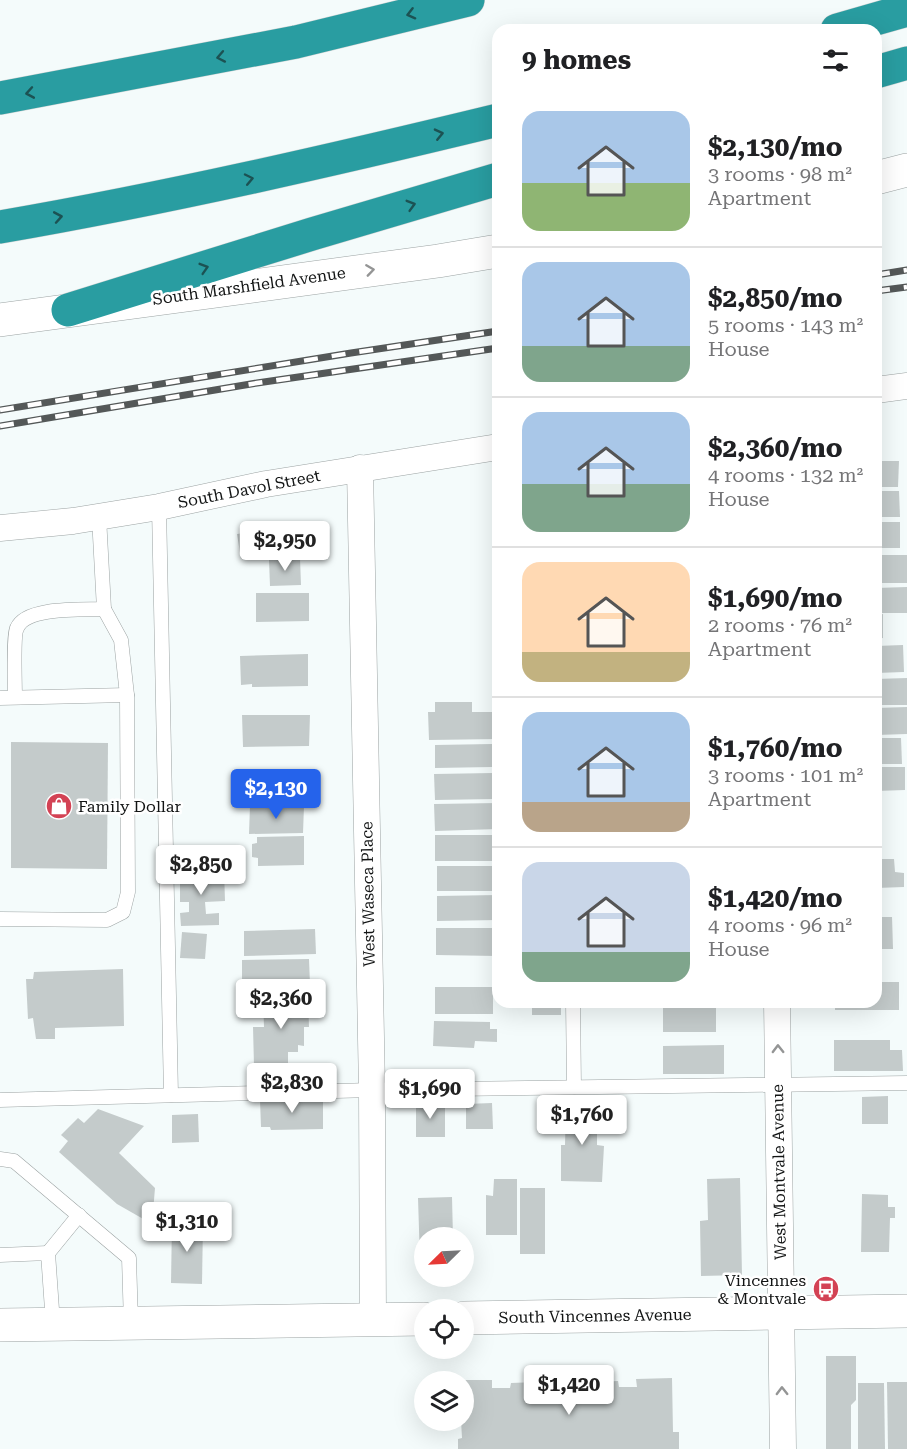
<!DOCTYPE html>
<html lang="en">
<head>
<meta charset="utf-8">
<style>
	body { margin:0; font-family:"Roboto Serif",serif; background:#f6f6f6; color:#202124; height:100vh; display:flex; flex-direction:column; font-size:22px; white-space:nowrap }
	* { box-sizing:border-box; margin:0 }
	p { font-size:20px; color:#757577 }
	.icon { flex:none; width:33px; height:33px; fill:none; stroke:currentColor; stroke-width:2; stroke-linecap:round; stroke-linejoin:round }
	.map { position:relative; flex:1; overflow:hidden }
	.panel { position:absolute; left:492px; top:24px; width:390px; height:984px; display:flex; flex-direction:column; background:#fff; border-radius:18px; box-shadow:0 6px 24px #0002 }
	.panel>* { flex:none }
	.needle { width:39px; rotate:246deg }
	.tools { position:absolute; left:414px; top:1227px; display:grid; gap:12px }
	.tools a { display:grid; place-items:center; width:60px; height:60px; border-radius:50%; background:#fff; box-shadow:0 6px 24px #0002; font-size:30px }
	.price { position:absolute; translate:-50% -51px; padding:0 14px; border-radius:6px; background:#fff; color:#222; font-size:20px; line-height:39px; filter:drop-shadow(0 2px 3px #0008) }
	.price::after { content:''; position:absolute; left:50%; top:36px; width:18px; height:14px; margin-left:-9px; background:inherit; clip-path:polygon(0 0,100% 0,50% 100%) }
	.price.selected { background:#2563eb; color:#fff }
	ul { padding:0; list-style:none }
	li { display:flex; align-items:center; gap:18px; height:150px; padding:0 30px }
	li+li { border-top:2px solid #e0e0e0 }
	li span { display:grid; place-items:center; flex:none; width:168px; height:120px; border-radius:18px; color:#555 }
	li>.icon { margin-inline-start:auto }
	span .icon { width:72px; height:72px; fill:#fffc; stroke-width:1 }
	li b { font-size:26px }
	h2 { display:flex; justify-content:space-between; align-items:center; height:72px; padding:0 30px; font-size:26px }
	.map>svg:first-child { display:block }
	.building { fill:#c4cbcb }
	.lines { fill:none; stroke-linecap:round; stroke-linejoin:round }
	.lane-casing { stroke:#9ca3a3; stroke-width:15 }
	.street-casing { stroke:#9ca3a3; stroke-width:27 }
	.secondary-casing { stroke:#9ca3a3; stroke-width:34 }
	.highway-casing { stroke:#d4d5d5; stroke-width:34 }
	.lane { stroke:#fff; stroke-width:14 }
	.street { stroke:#fff; stroke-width:26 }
	.secondary { stroke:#fff; stroke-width:33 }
	.highway { stroke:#299da1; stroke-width:33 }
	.rail-casing { stroke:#545858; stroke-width:7 }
	.rail { stroke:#fff; stroke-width:4.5; stroke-dasharray:14; stroke-linecap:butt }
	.oneway { stroke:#1c5253 }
	.oneway2 { stroke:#949595 }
	.labels { text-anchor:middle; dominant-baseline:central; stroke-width:5; stroke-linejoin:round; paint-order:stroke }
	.street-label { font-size:16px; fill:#121414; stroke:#fff }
	.poi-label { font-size:16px; fill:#121414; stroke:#fff; text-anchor:start }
</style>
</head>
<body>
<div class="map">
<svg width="907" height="1449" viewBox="0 0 907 1449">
	<rect width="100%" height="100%" fill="#f4fbfb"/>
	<g class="building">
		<polygon points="876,461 899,461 898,487 876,487"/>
		<polygon points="876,491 899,491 900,517 876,517"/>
		<rect x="876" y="522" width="24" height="26"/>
		<polygon points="309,524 312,543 303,545 303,549 289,552 289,547 262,550 263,556 241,559 237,534"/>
		<rect x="876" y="555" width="31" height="28"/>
		<polygon points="300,558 301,585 270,586 269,560"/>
		<polygon points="907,587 907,613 876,613 876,588"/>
		<polygon points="256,593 309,593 309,621 256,622"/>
		<polygon points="883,614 883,638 876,639 876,615"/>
		<polygon points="903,645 904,672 876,673 876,646"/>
		<polygon points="308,654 308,686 252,687 252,684 241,685 240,656"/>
		<polygon points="907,678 907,705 876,705 876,679"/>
		<polygon points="435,702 472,702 472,712 498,712 498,739 429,740 428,712 435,712"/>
		<polygon points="907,707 907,734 876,735 876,708"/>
		<polygon points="242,715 310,715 309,746 243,747"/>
		<polygon points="876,738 901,738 902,764 876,764"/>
		<polygon points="11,742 108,743 107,869 11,868"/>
		<polygon points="492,744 492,767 435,768 435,745"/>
		<polygon points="876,767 905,767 905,790 876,791"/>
		<polygon points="493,773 494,799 435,800 434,774"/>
		<polygon points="498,803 498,829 435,831 434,804"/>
		<polygon points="250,806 304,806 303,833 249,834"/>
		<rect x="435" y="835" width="63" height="26"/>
		<polygon points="304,836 304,865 258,866 258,858 252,857 252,844 257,843 257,837"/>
		<polygon points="876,859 894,859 895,872 904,873 904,887 876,888"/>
		<rect x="437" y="866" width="61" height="25"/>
		<polygon points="224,870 225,901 205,902 206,914 219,913 219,925 181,926 180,913 189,912 189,902 180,902 180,871"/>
		<polygon points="498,895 498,920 437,921 437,896"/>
		<polygon points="876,917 892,917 893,949 876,949"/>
		<polygon points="436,928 497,928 497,956 436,955"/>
		<polygon points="315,929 316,954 244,956 244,931"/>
		<polygon points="182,932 207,934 205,959 180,958"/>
		<polygon points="309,959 310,985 242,987 242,960"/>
		<polygon points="123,969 124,1026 55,1028 55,1039 36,1039 33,1018 28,1019 26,979 33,979 34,972"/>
		<polygon points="876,982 899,982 899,1010 835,1010 835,1002 876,1002"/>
		<rect x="435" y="987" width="58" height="27"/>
		<polygon points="308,996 309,1027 304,1027 304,1046 298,1045 298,1052 288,1052 288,1065 254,1066 253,1027 264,1027 263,997"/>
		<rect x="532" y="1002" width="29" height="13"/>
		<rect x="663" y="1002" width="53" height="30"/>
		<polygon points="434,1021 490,1022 490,1029 497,1029 497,1042 475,1041 474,1048 433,1046"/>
		<polygon points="834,1040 890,1040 890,1050 902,1050 903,1071 834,1071"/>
		<polygon points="724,1045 724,1074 663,1074 663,1046"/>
		<polygon points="888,1096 888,1124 862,1124 862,1097"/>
		<polygon points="323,1099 323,1129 271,1130 270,1127 261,1127 260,1100"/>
		<polygon points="492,1103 493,1129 466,1129 466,1104"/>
		<rect x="416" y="1104" width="29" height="33"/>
		<polygon points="566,1105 597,1106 597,1145 604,1146 602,1182 561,1181 561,1145 565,1145"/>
		<polygon points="98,1109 144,1126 119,1153 155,1188 152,1224 117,1204 59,1152 68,1141 61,1135 78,1118 84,1123"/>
		<polygon points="198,1114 199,1142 172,1143 172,1115"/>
		<polygon points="740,1178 742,1275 701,1276 700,1221 708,1220 707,1179"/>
		<polygon points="494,1179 517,1179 517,1235 486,1235 486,1195 493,1196"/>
		<rect x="520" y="1188" width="25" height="66"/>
		<polygon points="862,1194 888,1195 888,1207 895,1207 895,1218 890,1218 889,1252 861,1252"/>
		<polygon points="452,1197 453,1238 424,1238 424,1261 420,1261 418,1198"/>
		<polygon points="172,1223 203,1223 202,1284 171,1283"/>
		<polygon points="826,1356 856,1356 856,1400 851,1405 851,1449 826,1449"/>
		<polygon points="672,1378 673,1432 679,1432 679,1449 458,1449 458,1439 462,1438 461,1420 464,1420 464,1380 492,1380 492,1388 510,1388 511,1383 537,1382 537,1388 549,1388 550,1383 580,1382 580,1387 594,1387 593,1382 618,1381 619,1387 637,1387 636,1379"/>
		<polygon points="887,1382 907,1382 907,1449 888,1449"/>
		<polygon points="858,1383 884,1383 885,1449 858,1449"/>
	</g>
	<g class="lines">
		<defs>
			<g id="lane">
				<polyline points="159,507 171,1095"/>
				<path d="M15,697c0,-11 -2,-62 2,-69 9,-22 67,-18 87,-19l-5,-92"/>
				<polyline points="0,698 127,695"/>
				<polyline points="0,919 107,920 123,912 128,892 127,695 121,640 104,609"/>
				<polyline points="573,1002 574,1087"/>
				<polyline points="0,1100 372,1090 907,1083"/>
				<polyline points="0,1159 14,1161 129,1258 131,1323"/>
				<polyline points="48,1253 79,1215"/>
				<polyline points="0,1255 48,1253 53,1324"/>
			</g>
			<g id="street">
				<polyline points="876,390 907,386"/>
				<polyline points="360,468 372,1090 373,1319"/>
				<polyline points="0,528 73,521 159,507 266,484 498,447"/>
				<polyline points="777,1002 783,1449"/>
			</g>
			<g id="secondary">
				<polyline points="876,178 907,170"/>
				<polyline points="0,320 438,261 498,251"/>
				<polyline points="464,1318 907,1311"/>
				<polyline points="0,1325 424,1319"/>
			</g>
			<g id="highway">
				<polyline points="837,30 907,10"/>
				<polyline points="876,72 907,63"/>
				<polyline points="0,98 296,42 468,0"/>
				<path d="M0,227c168,-29 333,-67 498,-107"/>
				<polyline points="68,310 312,234 498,179"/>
			</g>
		</defs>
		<use href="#lane" class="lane-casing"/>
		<use href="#street" class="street-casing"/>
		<use href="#secondary" class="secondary-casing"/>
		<use href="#highway" class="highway-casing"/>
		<use href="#lane" class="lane"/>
		<use href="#street" class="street"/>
		<use href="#secondary" class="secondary"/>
		<use href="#highway" class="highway"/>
		<defs>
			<g id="rail">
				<polyline points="876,275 907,270"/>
				<polyline points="876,291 907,287"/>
				<polyline points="0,410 351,353 498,331"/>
				<polyline points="0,426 257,383 498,348"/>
			</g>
		</defs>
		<use href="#rail" class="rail-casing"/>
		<use href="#rail" class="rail"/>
	</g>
	<defs><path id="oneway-chevron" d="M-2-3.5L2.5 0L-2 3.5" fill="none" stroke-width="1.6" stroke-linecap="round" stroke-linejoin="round" transform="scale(1.5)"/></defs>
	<g class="oneway">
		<use href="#oneway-chevron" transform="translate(411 14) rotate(166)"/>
		<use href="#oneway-chevron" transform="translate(221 57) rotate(169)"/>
		<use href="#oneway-chevron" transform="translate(30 93) rotate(170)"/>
		<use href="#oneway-chevron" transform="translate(439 134) rotate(-13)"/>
		<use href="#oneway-chevron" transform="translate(249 179) rotate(-12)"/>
		<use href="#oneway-chevron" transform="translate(411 205) rotate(-16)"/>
		<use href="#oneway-chevron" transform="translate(58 217) rotate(-10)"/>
		<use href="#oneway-chevron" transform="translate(204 268) rotate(-17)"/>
	</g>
	<g class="oneway2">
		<use href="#oneway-chevron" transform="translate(370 270) rotate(-8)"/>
		<use href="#oneway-chevron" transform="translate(778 1049) rotate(-91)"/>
		<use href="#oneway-chevron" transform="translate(782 1391) rotate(-91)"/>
	</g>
	<defs>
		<symbol id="shop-disc" viewBox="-11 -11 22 22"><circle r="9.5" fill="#d34254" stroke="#fff"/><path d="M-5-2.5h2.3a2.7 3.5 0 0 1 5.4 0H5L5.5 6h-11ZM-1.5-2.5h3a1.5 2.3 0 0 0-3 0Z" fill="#fff"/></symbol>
		<symbol id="bus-disc" viewBox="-11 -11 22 22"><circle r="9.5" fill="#d34254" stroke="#fff"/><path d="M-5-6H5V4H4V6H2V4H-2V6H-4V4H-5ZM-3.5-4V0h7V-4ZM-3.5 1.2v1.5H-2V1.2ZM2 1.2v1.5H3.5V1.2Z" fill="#fff"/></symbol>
	</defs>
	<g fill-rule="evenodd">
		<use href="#shop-disc" x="44" y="791" width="30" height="30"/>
		<use href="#bus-disc" x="811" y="1274" width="30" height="30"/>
	</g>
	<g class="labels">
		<g class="street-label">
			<text transform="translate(249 286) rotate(-8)">South Marshfield Avenue</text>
			<text transform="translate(249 489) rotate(-11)">South Davol Street</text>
			<text transform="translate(368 894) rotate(-91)">West Waseca Place</text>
			<text transform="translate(779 1172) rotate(-91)">West Montvale Avenue</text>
			<text transform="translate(595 1316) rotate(-1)">South Vincennes Avenue</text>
		</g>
		<g class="poi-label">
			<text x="78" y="806">Family Dollar</text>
			<text x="806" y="1280" text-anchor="end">Vincennes<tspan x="806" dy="18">&amp; Montvale</tspan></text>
		</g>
	</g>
</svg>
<div class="tools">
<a><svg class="needle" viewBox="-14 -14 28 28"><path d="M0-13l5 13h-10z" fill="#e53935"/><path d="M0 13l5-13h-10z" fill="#757577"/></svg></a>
<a><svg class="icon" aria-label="locate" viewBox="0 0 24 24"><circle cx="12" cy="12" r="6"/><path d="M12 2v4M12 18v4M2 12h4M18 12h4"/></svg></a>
<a><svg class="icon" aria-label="layers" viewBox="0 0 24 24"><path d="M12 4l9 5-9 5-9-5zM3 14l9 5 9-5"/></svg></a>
</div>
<b class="price" style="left:285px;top:572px">$2,950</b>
<b class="price selected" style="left:276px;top:820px">$2,130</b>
<b class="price" style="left:201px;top:896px">$2,850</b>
<b class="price" style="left:281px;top:1030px">$2,360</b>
<b class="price" style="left:292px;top:1114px">$2,830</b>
<b class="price" style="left:430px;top:1120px">$1,690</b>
<b class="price" style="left:582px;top:1146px">$1,760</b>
<b class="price" style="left:187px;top:1253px">$1,310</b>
<b class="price" style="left:569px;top:1416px">$1,420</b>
<section class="panel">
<h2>9 homes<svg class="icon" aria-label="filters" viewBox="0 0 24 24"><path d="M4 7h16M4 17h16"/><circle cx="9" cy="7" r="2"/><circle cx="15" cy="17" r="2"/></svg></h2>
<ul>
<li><span style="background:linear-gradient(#a9c7e8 60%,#8fb573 0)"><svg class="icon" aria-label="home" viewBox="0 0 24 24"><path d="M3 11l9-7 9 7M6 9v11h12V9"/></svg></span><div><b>$2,130/mo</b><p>3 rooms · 98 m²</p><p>Apartment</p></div></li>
<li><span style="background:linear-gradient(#a9c7e8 70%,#7fa58c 0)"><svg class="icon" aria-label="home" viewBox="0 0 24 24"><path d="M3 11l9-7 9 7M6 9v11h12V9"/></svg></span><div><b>$2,850/mo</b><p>5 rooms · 143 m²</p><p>House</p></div></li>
<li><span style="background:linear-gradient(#a9c7e8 60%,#7fa58c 0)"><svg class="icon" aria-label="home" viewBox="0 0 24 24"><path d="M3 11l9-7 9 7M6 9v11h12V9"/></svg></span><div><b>$2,360/mo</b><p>4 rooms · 132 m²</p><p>House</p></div></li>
<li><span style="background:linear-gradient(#ffd9b3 75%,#c2b280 0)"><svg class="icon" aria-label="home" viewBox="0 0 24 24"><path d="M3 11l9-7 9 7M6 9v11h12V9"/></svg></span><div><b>$1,690/mo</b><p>2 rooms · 76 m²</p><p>Apartment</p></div></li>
<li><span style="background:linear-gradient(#a9c7e8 75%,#b9a48a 0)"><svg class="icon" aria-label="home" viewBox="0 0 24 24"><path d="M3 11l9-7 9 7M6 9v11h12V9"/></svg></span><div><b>$1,760/mo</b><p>3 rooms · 101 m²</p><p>Apartment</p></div></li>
<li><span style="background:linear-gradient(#c9d6e8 75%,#7fa58c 0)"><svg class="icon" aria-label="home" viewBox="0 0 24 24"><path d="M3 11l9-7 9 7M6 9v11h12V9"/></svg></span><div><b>$1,420/mo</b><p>4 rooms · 96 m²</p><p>House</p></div></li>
</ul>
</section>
</div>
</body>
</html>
